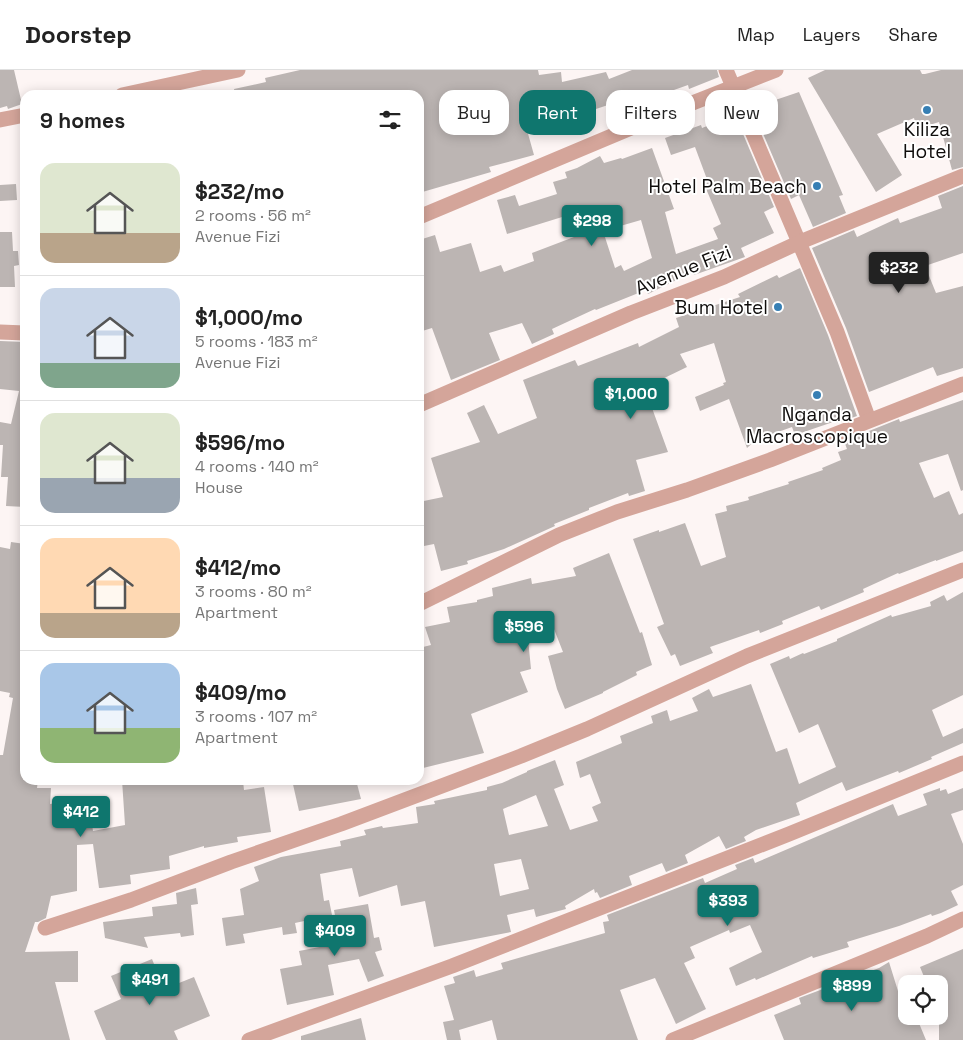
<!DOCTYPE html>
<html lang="en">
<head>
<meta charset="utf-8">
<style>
	body { margin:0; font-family:"Space Grotesk",sans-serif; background:#f2f2f2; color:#222; height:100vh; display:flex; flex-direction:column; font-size:19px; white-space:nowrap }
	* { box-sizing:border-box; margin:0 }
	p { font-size:16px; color:#767676 }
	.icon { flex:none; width:28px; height:28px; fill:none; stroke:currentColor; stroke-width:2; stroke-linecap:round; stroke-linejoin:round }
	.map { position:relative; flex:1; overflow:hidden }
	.panel { position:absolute; left:20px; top:20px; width:404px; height:695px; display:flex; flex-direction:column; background:#fff; border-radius:15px; box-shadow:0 2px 12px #0003 }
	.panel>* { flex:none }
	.guide { position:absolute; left:439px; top:20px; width:449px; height:45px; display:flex; gap:10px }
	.tools { position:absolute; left:898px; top:905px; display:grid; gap:10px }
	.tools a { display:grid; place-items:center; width:50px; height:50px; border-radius:10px; background:#fff; box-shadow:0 2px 12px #0003; font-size:25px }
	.price { position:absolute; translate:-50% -42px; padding:0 11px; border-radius:5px; background:#0f766e; color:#fff; font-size:16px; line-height:32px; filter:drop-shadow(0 1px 2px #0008) }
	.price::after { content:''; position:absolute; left:50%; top:30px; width:15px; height:11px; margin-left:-8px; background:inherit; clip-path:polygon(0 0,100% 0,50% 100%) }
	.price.current { background:#222; color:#fff }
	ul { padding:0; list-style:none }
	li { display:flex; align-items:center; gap:15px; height:125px; padding:0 20px }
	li+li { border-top:1px solid #e0e0e0 }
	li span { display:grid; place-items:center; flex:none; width:140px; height:100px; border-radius:15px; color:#555 }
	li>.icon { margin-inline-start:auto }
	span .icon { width:60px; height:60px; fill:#fffc; stroke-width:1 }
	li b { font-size:21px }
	h2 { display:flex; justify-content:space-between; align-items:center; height:60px; padding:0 20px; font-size:21px }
	.pill { padding:0 18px; border-radius:15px; background:#fff; box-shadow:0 2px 12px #0003; font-size:18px; line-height:45px }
	.pill.current { background:#0f766e; color:#fff }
	header { display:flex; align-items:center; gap:30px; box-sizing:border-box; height:70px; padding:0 25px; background:#fff; border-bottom:1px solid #e0e0e0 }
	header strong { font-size:24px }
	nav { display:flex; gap:28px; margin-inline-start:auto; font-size:18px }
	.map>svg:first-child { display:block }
	.building { fill:#bcb5b3; fill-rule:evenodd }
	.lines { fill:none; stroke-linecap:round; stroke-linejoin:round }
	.minor { stroke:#d4a59a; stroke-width:15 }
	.poi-dot { fill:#377fb4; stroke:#fff; stroke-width:2 }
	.labels { text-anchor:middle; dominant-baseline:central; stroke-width:4; stroke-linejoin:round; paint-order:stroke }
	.poi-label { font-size:19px; fill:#0f0d0c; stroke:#fff }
	.street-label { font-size:19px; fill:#0f0d0c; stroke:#fff }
</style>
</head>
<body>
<header>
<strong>Doorstep</strong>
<nav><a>Map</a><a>Layers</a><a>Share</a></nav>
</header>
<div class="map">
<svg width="963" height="970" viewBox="0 0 963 970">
	<rect width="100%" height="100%" fill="#fdf5f4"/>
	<g class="building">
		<polygon points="0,0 14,0 22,34 8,39 7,36 0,38"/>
		<polygon points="300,0 538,0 539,5 561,2 562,12 606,2 609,9 632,0 717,0 719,7 689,19 688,15 657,26 656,23 621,35 620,31 593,40 594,47 571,51 568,34 528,41 531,52 525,53 534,85 489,97 491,102 419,123 419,25 320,25 320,21 302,25 235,25 234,19 266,12 265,8"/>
		<polygon points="825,0 920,0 922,4 925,4 941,0 963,0 963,97 952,100 939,52 917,59 914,48 877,64 902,105 876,122 808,8"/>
		<polygon points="799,22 843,125 839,126 846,143 813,157 799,125 791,129 752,38"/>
		<path d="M735,45l39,92 -10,5 10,21 -33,15 4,9 -51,18 -1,-3 -45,22 -2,-4 -50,20 -1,-1 -43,20 2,5 -22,10 -10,-21 -33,10 11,27 -49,20 -19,-52 -13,4v-92l16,-5 5,17 31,-9 9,29 21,-7 3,7 30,-11 -2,-8 63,-24 -7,-20 -81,25 -10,-34 18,-5 4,11 38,-12 -4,-12 14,-4 -2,-6 12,-4 23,-12 4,7 17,-5 1,1 30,-11 22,61 -9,3 11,42 42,-15 -5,-11 8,-4 -17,-40 4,-2 -13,-35 -24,8 -6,-17 36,-13 1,3zM641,150l11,38 -28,13 -3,-6 -6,3 -12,-37z"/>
		<polygon points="16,114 17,130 0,131 0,115"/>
		<polygon points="963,116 963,183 925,196 936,223 963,216 963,298 937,306 933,297 869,322 846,258 812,178 854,160 857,167 898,148 900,153 942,138 938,126"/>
		<polygon points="0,162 12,162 13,181 18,181 19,195 14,196 15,217 0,217"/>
		<polygon points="800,198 828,265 857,346 837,353 836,351 795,365 792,357 756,370 747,378 729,329 700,341 695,327 724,315 723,313 726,312 714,273 680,284 687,297 654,313 662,334 652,338 668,382 636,390 645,421 629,426 628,423 589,438 589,440 554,454 555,456 504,479 467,491 468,494 441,501 434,474 419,477 419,432 443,427 431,388 480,372 467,343 484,335 498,364 537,348 523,310 575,290 578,296 638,273 639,277 679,257 676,248 740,227 738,224 777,205 779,208"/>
		<polygon points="0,271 25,272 25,437 6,436 8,407 1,407 3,375 0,375 0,352 11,354 19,321 0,319"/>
		<polygon points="963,330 963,420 961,421 948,384 919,393 934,428 949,421 959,445 963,443 963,481 936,491 936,490 899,504 898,503 863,519 864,522 821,540 819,536 782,551 783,554 760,563 759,560 710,577 713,583 680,596 675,584 671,586 657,557 664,554 633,469 659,460 659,462 685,453 701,496 726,487 715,444 727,441 726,436 749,430 748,427 789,414 788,412 823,400 822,398 841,390 838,382 847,379 844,371 899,349 900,352"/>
		<polygon points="11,472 25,474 25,692 23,710 38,710 37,718 51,718 50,734 88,728 93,761 125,755 122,710 227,710 228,713 243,711 244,720 264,717 271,762 237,767 238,772 204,778 204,776 169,786 170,799 130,805 131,814 101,818 99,818 93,774 77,775 77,821 51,826 46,848 38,852 35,852 25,882 78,881 78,912 55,912 70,970 0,970 0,685 3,685 13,628 9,627 10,623 0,621 0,477 10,479"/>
		<polygon points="609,483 640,563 642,562 652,595 636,602 637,605 603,622 603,623 565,639 557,619 548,586 563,582 552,554 527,558 531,599 520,602 528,622 471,644 484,683 419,699 419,578 431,575 425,557 450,552 447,537 477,532 477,530 493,526 492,518 531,508 532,514 576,506 573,498"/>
		<path d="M963,522v103l-31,15 11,27 20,-9v15l-32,14 1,2 -33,14 -1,-2 -52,20 -4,-9 -46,21 4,12 -44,15 -12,7 2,4 -20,8 -7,-13 -34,19 3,8 -22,9 -4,-9 -33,13 3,9 -32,13 -3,-6 -2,1 -1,-4 -29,17 1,3 -30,8 -2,-8 -27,6 4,17 -77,15 -9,-46 -24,5 -4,-21 -38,12 -7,-29 -6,1 -26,5 4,27 5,-1 3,15 -37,8 2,10 -14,2 -1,-8 -39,7 2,9 -19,3 -4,-28 22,-3 -4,-26 19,-8 -5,-14 27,-10 60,-11 -1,-5 26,-6 -2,-5 18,-4 1,2 35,-5 -2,-16 19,-3 -1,-3 53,-11v-3l15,-4 25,-11v-1l28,-11 9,25 -10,4 16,41 28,-9 -6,-14 9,-4 -11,-29 -10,4 -4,-16 46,-19 -2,-7 33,-13 -2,-7 16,-6 3,11 28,-10 -6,-13 17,-9 4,8 38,-13 25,68 11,-4 12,36 37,-17 -18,-43 -19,9 -29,-69 19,-8 1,3 13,-6 1,1 33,-13v-2l54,-24 1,2 39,-11 -1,-4 14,-7 3,6zM536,725l12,31 -39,9 -6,-26zM521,789l8,30 -29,7 -6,-32z"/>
		<polygon points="292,710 356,710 361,729 299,741"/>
		<polygon points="940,718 940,721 946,719 948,724 963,718 963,740 951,744 963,774 963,815 951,821 958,835 941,843 932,846 931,844 899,856 847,872 849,877 813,888 812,886 756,910 755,908 736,916 729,898 762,882 750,855 730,863 729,860 690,877 695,888 684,893 706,939 676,954 655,908 620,920 638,970 497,970 492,950 459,960 461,970 447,970 443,952 454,950 444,916 455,913 453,907 474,900 476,907 503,899 501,893 605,863 603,852 609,851 607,845 703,808 705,813 737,799 735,795 753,788 755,793 893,734 898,746 927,735 923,724"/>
		<polygon points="196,818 198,834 191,835 194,865 181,867 180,863 144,867 148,878 105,868 103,852 153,846 152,837 177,834 176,823"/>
		<polygon points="368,834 374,868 379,867 382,880 375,882 384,906 368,912 359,889 328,895 334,925 287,935 280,899 302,895 299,881 340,873 334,840"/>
		<polygon points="963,879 963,970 939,970 939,914 927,914 920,897"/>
		<polygon points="152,889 164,919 194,907 210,946 174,961 178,970 106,970 94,941 121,929 111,906"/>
		<polygon points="889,892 907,950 916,946 926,970 784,970 774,945 801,934 799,928 879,898"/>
		<polygon points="361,948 366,970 301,970 301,966"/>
	</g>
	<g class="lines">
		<g class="minor">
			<polyline points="726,0 837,262 869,350"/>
			<polyline points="122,25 238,0"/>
			<polyline points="0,50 25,45"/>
			<polyline points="419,147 657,47 776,0"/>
			<polyline points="0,262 25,263"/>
			<polyline points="419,335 631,243 724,207 800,172 963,106"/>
			<polyline points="419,534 559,465 617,442 687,420 770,390 963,314"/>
			<polyline points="45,858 131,830 231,792 341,754 521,686 587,659 747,586 963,500"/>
			<polyline points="249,970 452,896 789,764 963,693"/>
			<polyline points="673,970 927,866 963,849"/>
		</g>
	</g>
	<g class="poi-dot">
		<circle cx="927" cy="40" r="5"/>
		<circle cx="817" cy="116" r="5"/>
		<circle cx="778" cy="237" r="5"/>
		<circle cx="817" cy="325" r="5"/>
	</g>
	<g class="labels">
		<g class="poi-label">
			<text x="927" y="59">Kiliza<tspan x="927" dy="22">Hotel</tspan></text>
			<text x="807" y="116" text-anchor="end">Hotel Palm Beach</text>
			<text x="768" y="237" text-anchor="end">Bum Hotel</text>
			<text x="817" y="344">Nganda<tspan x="817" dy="22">Macroscopique</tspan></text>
		</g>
		<g class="street-label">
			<text transform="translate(683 200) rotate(-22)">Avenue Fizi</text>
		</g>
	</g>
</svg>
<div class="tools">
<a><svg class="icon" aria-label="locate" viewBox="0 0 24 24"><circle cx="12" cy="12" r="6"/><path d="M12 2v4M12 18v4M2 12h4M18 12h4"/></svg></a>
</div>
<b class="price" style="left:592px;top:177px">$298</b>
<b class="price current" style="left:899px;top:224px">$232</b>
<b class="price" style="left:631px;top:350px">$1,000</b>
<b class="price" style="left:524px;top:583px">$596</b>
<b class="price" style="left:81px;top:768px">$412</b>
<b class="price" style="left:728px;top:857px">$393</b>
<b class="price" style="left:335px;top:887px">$409</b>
<b class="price" style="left:150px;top:936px">$491</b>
<b class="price" style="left:852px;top:942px">$899</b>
<div class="guide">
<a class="pill">Buy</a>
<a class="pill current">Rent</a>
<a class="pill">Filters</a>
<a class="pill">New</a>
</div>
<section class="panel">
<h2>9 homes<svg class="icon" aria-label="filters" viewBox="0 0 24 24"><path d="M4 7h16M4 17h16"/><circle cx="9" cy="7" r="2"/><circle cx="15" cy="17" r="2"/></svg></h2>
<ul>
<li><span style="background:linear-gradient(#dfe7d0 70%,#b9a48a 0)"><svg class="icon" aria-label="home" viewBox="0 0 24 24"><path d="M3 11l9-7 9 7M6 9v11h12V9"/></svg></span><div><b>$232/mo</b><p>2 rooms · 56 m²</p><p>Avenue Fizi</p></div></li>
<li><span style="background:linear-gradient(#c9d6e8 75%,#7fa58c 0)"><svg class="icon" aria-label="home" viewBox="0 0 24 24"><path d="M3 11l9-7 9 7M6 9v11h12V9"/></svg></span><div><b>$1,000/mo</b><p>5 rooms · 183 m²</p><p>Avenue Fizi</p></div></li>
<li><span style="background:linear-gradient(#dfe7d0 65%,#9aa5b1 0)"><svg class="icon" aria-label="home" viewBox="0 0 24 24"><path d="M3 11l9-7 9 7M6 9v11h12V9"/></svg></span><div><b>$596/mo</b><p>4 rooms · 140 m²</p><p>House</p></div></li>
<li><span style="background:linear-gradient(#ffd9b3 75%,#b9a48a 0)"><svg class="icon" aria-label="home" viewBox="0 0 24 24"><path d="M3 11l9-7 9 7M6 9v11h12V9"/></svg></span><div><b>$412/mo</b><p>3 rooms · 80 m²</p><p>Apartment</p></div></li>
<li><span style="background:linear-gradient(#a9c7e8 65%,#8fb573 0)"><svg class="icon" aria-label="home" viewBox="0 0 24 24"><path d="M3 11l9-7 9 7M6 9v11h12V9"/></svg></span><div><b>$409/mo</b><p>3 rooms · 107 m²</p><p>Apartment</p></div></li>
</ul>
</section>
</div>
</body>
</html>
